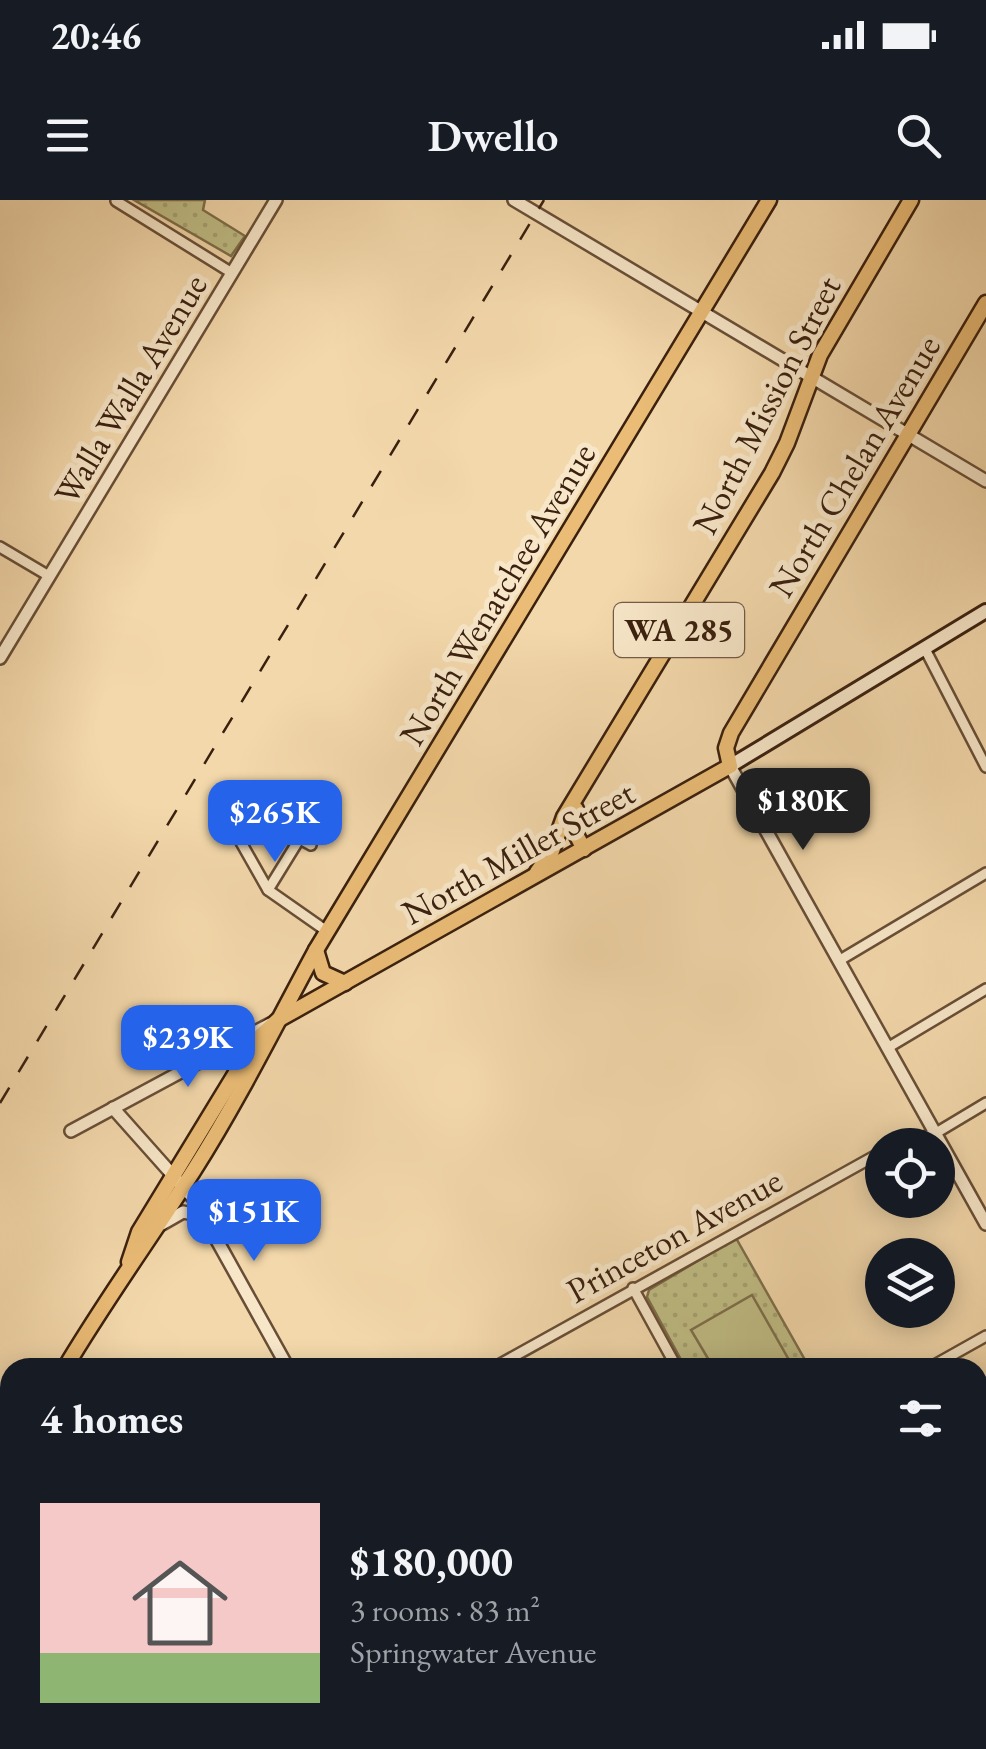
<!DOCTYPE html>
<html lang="en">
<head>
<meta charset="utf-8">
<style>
	body { margin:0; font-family:"EB Garamond",serif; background:#242831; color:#f1f3f6; height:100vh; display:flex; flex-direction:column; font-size:38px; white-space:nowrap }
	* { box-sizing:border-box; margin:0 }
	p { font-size:32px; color:#9ea1a6 }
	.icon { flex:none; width:55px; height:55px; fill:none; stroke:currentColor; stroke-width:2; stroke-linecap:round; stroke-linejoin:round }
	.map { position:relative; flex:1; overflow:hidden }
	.panel { position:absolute; left:0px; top:1158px; width:988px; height:392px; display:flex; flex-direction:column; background:#171b24; border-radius:30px 30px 0 0; box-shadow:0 5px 25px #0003 }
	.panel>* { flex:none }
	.buttons { position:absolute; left:865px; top:928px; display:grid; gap:20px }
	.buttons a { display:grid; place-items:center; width:90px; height:90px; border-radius:50%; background:#171b24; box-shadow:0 5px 25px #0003; font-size:50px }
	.price { position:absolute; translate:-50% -85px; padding:0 22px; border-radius:20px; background:#2563eb; color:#fff; font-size:32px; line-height:65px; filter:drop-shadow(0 2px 5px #0008) }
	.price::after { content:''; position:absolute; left:50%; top:60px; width:30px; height:22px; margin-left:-15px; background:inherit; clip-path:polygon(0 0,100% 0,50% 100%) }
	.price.active { background:#222; color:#fff }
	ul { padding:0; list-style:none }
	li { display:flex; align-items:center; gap:30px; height:250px; padding:0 40px }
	li span { display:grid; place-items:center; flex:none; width:280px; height:200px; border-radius:0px; color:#555 }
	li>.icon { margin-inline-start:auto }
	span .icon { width:120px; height:120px; fill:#fffc; stroke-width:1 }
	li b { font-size:42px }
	h2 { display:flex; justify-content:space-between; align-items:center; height:120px; padding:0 40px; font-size:42px }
	.status { display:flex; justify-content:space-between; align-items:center; height:70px; padding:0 50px; background:#171b24; direction:ltr }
	.status svg { height:28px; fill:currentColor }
	header { display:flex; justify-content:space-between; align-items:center; height:130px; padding:0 40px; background:#171b24; font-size:45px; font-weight:600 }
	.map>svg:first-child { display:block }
	.grass { fill:url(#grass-dots); stroke:#7d6e4a; stroke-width:2.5 }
	.pitch { fill:#c0bd85; stroke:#7d6e4a; stroke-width:2.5 }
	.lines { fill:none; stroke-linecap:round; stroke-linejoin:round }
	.minor-casing { stroke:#684e36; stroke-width:14 }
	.tertiary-casing { stroke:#684e36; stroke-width:16 }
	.secondary-casing { stroke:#3a200f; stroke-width:18 }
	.primary-casing { stroke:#3a200f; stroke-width:19 }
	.minor { stroke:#f7e6c8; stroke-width:9 }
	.tertiary { stroke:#f7e6c8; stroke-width:11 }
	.secondary { stroke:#f7e6c8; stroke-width:12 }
	.primary { stroke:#eabc76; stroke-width:14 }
	.rail { stroke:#3a200f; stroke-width:2.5; stroke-dasharray:18 18; stroke-linecap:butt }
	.labels { text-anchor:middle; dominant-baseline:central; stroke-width:10; stroke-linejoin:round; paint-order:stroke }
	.shield { fill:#f7e6c8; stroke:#735b46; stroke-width:2.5 }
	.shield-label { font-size:32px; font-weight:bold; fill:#3a200f }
	.street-label { font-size:35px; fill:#3a200f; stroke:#f7e6c8 }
</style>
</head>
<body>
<div class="status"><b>20:46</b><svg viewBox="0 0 49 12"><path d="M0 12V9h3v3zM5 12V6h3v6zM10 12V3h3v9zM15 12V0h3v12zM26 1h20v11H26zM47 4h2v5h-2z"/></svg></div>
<header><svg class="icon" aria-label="menu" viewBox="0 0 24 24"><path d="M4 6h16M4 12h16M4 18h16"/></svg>Dwello<svg class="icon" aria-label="search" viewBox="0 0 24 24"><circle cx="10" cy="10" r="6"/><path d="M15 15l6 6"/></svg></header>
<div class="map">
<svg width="986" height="1549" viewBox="0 0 986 1549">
	<defs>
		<pattern id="grass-dots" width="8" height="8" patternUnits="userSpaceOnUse" patternTransform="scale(2.5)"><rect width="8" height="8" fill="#c0bd85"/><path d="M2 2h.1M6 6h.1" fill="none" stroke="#a6a272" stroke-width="1.8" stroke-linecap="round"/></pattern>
	</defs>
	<rect width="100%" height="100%" fill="#f3d8ab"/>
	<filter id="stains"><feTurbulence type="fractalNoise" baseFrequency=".002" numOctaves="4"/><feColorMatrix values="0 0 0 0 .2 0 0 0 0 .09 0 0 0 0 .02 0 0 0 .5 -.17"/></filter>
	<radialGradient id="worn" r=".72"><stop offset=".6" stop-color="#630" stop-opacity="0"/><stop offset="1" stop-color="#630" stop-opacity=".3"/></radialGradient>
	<g class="grass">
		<polygon points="134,0 205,0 203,10 245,36 231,56"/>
		<polygon points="736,1038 809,1167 685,1167 647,1097 649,1090"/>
	</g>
	<polygon class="pitch" points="752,1095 793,1167 713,1167 691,1130"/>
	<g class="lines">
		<defs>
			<g id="minor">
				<polyline points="116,1 232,73"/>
				<polyline points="0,347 49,376"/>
				<polyline points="925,449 986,567"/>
				<polyline points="311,645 253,613 242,615 234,622 234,630 268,690 328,732"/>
				<polyline points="268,690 300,638"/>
				<polyline points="840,760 986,673"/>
				<polyline points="889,847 986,789"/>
				<polyline points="900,945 936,933 986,903"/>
				<polyline points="633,1088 677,1168"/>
				<polyline points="493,1168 882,952"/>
				<polyline points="929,1168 986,1136"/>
				<polyline points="978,1284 986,1299"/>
				<polyline points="978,1473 986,1488"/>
				<polyline points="978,1511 986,1506"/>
				<polyline points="883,1540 888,1549"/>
				<polyline points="222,1549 238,1540"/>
				<polyline points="910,1549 926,1540"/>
			</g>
			<g id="tertiary">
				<polyline points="514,0 986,281"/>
				<polyline points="0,458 276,0"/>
				<polyline points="730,566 986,1024"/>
				<polyline points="113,908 194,999 288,1168"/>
				<polyline points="71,931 270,824"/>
				<polyline points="162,1024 183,1012 204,1016"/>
				<polyline points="493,1540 498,1549"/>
			</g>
			<polyline id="secondary" points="730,566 986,411"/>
			<g id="primary">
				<polyline points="576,609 572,627 584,649"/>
				<polyline points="537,672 552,651 564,617 772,273 787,243 820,155 911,0"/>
				<polyline points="316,750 323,773 345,783"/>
				<polyline points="129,1062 139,1032 256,840 278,820 730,566 726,548 731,533 986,103"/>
				<path d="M65,1168c41,-69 87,-132 129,-198 45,-71 82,-146 122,-220l453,-750"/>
				<polyline points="0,1276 10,1260"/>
			</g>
		</defs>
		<use href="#minor" class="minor-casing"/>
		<use href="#tertiary" class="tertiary-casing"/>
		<use href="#secondary" class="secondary-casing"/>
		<use href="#primary" class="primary-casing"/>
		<use href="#minor" class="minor"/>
		<use href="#tertiary" class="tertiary"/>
		<use href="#secondary" class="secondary"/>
		<use href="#primary" class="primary"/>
		<polyline class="rail" points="0,903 544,0"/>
	</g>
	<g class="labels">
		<rect class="shield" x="614" y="403" width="130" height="54" rx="8"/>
		<g class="shield-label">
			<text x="679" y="430">WA 285</text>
		</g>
		<g class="street-label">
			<text transform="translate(130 189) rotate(-59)">Walla Walla Avenue</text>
			<text transform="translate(766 205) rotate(-63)">North Mission Street</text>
			<text transform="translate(854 266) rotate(-59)">North Chelan Avenue</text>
			<text transform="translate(497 394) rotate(-59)">North Wenatchee Avenue</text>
			<text transform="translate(518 652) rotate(-29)">North Miller Street</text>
			<text transform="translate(674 1035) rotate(-29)">Princeton Avenue</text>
		</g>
	</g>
	<rect width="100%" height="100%" filter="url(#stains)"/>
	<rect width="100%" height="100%" fill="url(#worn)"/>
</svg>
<div class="buttons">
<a><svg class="icon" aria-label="locate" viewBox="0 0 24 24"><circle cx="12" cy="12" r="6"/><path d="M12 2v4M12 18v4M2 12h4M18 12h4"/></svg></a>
<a><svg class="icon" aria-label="layers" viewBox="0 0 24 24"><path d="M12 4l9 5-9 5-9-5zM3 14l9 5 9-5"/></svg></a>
</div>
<b class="price active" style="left:803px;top:653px">$180K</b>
<b class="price" style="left:275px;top:665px">$265K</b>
<b class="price" style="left:188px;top:890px">$239K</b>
<b class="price" style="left:254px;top:1064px">$151K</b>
<section class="panel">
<h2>4 homes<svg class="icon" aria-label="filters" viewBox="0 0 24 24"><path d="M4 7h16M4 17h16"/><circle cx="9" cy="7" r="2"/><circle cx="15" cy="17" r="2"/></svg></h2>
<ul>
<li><span style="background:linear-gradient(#f6c9c9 75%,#8fb573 0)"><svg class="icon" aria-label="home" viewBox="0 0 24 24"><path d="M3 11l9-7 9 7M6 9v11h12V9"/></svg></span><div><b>$180,000</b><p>3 rooms · 83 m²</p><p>Springwater Avenue</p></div></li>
</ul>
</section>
</div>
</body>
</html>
